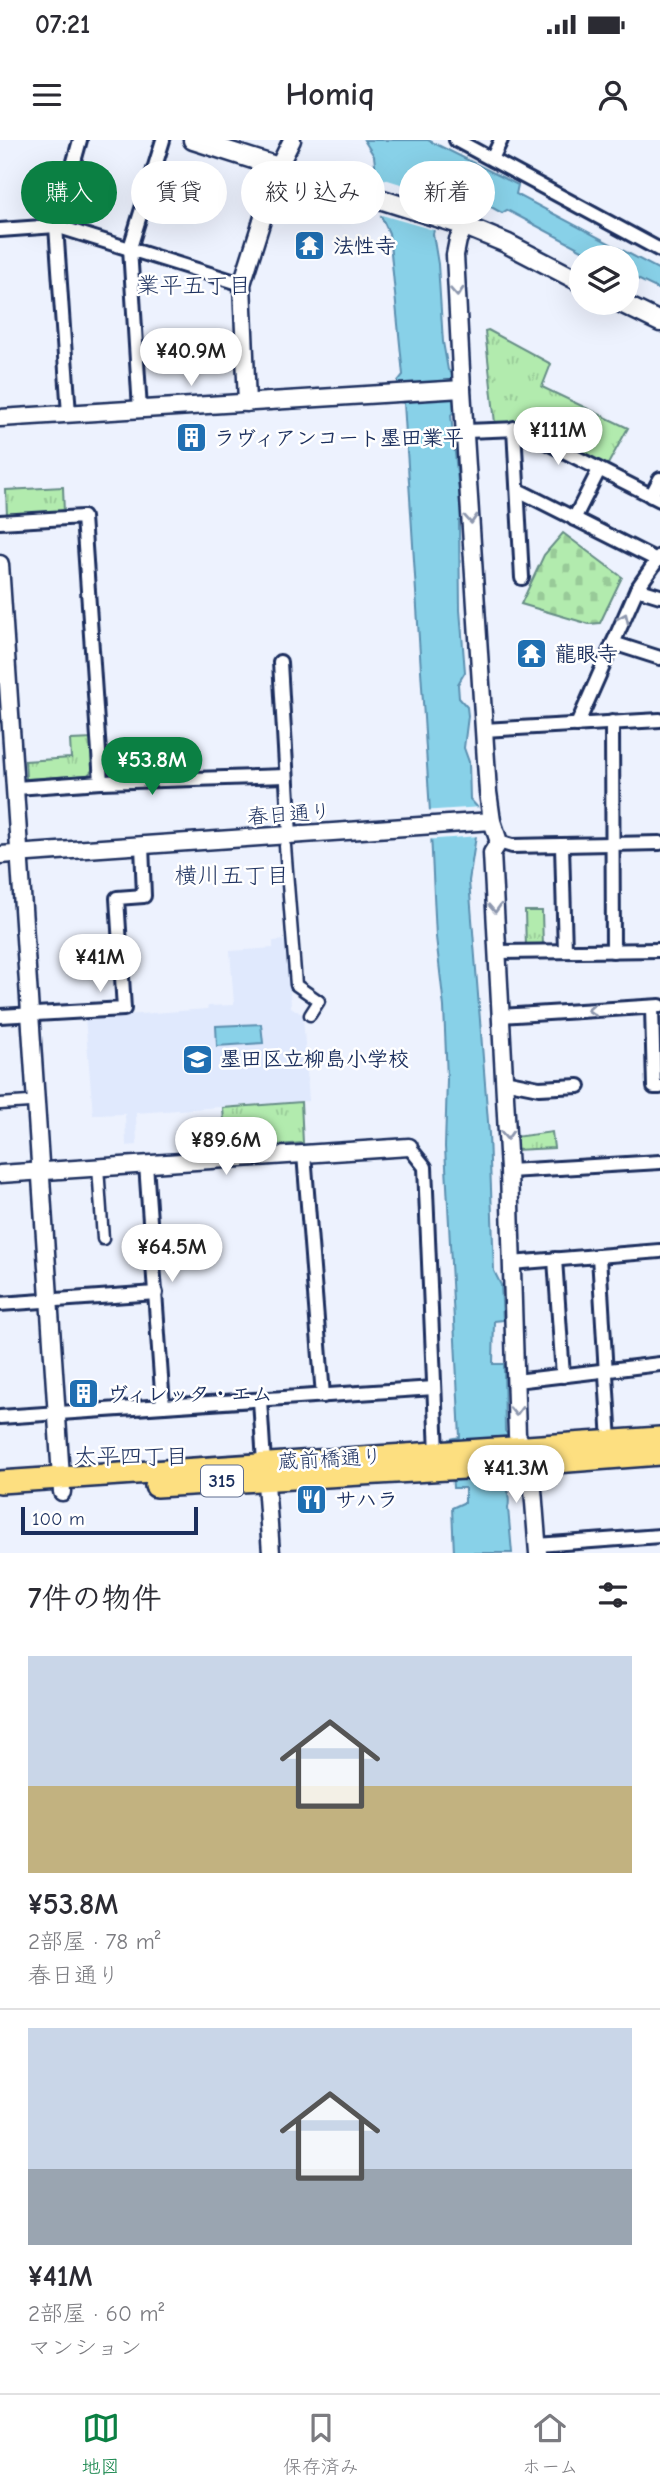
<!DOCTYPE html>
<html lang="ja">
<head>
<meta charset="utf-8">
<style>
	body { margin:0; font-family:"Comic Neue","Klee One",sans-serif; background:#f2f2f3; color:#2b2b33; height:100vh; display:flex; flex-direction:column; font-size:26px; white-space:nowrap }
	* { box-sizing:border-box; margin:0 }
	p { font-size:23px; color:#7c7c81 }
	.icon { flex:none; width:38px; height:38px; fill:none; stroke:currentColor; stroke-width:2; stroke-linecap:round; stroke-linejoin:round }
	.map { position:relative; height:1413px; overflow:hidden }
	.drawer { display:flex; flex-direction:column; background:#fff; flex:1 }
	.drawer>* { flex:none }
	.hud { position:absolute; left:21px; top:21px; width:620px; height:63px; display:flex; gap:14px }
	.controls { position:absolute; left:569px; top:105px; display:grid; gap:14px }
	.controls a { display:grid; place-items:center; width:70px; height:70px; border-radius:50%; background:#fff; box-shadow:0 7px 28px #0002; font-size:35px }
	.scale { position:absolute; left:21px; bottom:18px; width:177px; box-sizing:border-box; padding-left:7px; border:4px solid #1b2f5e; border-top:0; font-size:19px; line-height:24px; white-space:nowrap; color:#1b2f5e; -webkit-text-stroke:5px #fff; paint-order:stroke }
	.price { position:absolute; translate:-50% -60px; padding:0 16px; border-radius:24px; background:#fff; color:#222; font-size:23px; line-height:46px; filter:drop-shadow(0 2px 4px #0008) }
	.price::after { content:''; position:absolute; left:50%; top:42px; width:21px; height:16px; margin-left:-10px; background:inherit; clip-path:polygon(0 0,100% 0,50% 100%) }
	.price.selected { background:#0b8043; color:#fff }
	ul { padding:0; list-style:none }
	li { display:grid; align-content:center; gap:14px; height:371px; padding:0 28px }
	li+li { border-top:2px solid #e1e1e2 }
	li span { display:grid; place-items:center; height:217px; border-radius:0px; color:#555 }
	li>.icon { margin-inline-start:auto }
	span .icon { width:126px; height:126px; fill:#fffc; stroke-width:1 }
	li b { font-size:30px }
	h2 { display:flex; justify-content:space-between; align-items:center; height:84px; padding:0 28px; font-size:30px }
	.tag { padding:0 24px; border-radius:32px; background:#fff; box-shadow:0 7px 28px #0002; font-size:24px; line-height:63px }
	.tag.selected { background:#0b8043; color:#fff }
	.status { display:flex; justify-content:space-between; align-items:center; height:49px; padding:0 35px; background:#fff; direction:ltr }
	.status svg { height:19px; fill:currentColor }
	header { display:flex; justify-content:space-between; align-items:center; height:91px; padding:0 28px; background:#fff; font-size:32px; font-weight:700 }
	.dock { display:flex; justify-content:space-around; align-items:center; height:98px; border-top:2px solid #e1e1e2; background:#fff; font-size:19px; color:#7c7c81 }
	.dock a { display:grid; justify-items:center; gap:4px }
	.dock .selected { color:#0b8043 }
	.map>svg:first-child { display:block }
	.built { fill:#e0e9fd }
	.cemetery { fill:url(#cemetery-stones); stroke:#668d86; stroke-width:2 }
	.park { fill:url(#park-tufts); stroke:#668d86; stroke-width:2 }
	.water { fill:#88d1e8; stroke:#5c90b1; stroke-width:2 }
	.pier { fill:#edf2fe }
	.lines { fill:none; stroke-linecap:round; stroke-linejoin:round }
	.pedestrian-casing { stroke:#1b2f5e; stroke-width:15 }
	.minor-casing { stroke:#1b2f5e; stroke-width:18 }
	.tertiary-casing { stroke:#1b2f5e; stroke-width:21 }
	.secondary-casing { stroke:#1b2f5e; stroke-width:23 }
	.primary-casing { stroke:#1b2f5e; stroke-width:26 }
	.pedestrian { stroke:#fff; stroke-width:10 }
	.minor { stroke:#fff; stroke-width:12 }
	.tertiary { stroke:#fff; stroke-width:16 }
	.secondary { stroke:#fff; stroke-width:18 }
	.primary { stroke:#fddf80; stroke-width:21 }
	.oneway { stroke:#8d97ae }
	.labels { text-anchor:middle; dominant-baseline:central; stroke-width:5; stroke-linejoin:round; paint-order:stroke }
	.shield { fill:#fff; stroke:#5f6d8e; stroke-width:2 }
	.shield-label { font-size:19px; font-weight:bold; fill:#1b2f5e }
	.poi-label { font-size:21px; font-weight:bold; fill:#1b2f5e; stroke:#fff; text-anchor:start }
	.street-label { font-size:21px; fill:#1b2f5e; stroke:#fff }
	.neighbourhood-label { font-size:23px; fill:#1b2f5e; stroke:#fff }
</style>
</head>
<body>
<div class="status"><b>07:21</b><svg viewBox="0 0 49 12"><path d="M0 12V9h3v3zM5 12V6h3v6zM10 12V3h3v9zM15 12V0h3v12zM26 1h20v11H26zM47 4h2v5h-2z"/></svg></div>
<header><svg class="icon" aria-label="menu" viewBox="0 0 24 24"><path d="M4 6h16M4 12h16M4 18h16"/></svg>Homiq<svg class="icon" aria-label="person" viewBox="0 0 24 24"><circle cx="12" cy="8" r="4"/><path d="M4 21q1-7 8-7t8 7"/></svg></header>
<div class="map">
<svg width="660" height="1413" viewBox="0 0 660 1413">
	<defs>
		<pattern id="cemetery-stones" width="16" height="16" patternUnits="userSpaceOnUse" patternTransform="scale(1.75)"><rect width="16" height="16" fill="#b2ebae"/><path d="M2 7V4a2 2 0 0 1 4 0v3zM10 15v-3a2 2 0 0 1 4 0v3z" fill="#98ca98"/></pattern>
		<pattern id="park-tufts" width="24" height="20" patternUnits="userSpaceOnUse" patternTransform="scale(1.75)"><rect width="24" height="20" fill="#b2ebae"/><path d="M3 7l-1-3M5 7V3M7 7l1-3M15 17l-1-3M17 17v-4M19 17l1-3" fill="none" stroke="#98ca98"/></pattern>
	</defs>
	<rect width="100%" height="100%" fill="#edf2fe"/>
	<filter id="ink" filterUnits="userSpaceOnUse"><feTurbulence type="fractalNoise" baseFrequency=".0143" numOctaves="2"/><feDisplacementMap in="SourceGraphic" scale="14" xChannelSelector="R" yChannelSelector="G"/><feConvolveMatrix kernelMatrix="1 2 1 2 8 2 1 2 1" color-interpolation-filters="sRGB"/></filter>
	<g filter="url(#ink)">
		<polygon class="built" points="287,800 291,867 303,875 309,961 136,973 137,1005 126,1006 125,974 93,975 85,878 207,869 208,866 234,865 230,811 273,808 273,801"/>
		<polygon class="cemetery" points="563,393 622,437 600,483 589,484 521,464 544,415"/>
		<g class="park">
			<polygon points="488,190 551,224 542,247 628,288 607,326 522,284 495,283 485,191"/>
			<polygon points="63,347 64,373 7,376 6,350"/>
			<polygon points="94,599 96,626 88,635 26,639 25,621 71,618 70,600"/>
			<polygon points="525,771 542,771 543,807 526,808"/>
			<polygon points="301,962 303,1003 226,1009 223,968"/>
			<polygon points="552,992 554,1008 515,1010 514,997"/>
		</g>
		<g class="water">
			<path d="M364,0h64l90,45 -2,9 144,76v20l-33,-16 -1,-17h-31l-88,-47 -5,3 -20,-11 -35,-9 -3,1 2,4 -8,15 -5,21 5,30 5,78 5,28 4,3 2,38 -3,4 11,105 -3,1 1,89 5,62 -7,12 1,14 8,9 1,9 -4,32 5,14 1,37 10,11 -11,71 20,253 5,137 7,14 2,35 -9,1 -1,43h11l1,67 3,4c1,21 3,36 0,56 0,7 2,10 0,17l4,45h-58l-2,-45 13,-6v-14h-12l-3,-49 10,-2 -15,-290 2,-68 -3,-72 -8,-70 -6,-125 -26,-409 -5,-1 -1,-21 5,-6 -14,-142 -8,-17 -7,-60z"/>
			<polygon points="261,884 263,903 217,906 216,886"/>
		</g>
		<g class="pier">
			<polygon points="375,36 449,59 441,74 437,91 378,74"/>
			<polygon points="482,667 480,696 423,700 421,671"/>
		</g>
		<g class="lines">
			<defs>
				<g id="pedestrian">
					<polyline points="285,706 296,845 319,861 310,875"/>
					<polyline points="0,964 29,962"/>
					<polyline points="98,1027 103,1099"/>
				</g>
				<g id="minor">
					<polyline points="456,0 660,110"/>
					<polyline points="492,19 501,0"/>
					<polyline points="0,90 56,86 242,144"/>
					<polyline points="140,270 130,108 163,0"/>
					<polyline points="69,274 56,86 80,0"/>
					<polyline points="514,288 522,438"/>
					<polyline points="466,291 520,289 660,360"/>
					<polyline points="518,350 657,420"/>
					<polyline points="651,356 660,339"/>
					<polyline points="574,379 599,330"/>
					<polyline points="0,382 83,377 101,642"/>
					<polyline points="637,449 660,456"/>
					<polyline points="613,503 660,518"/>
					<polyline points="280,522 290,695"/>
					<polyline points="612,582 613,811"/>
					<polyline points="577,585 637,449 660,416"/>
					<polyline points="484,590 660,580"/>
					<polyline points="16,648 101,642 286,636"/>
					<polyline points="499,702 512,706 660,703"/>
					<polyline points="562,706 565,811"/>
					<polyline points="497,812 660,810"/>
					<polyline points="652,867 654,947 660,947"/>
					<polyline points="0,876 124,869 117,758 144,756 142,705"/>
					<polyline points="500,876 660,866"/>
					<polyline points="504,941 539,948 579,946"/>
					<polyline points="409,1007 425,1027 437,1313"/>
					<polyline points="304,1014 323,1256"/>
					<polyline points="146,1024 163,1266"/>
					<polyline points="509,1031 660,1022"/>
					<polyline points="599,1116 610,1302"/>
					<polyline points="555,1119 563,1236"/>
					<polyline points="511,1123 660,1111"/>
					<polyline points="0,1164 156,1153"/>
					<polyline points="516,1241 660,1224"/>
					<polyline points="260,1260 264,1323"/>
					<polyline points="0,1277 434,1248"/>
					<polyline points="537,1405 660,1396"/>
				</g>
				<g id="tertiary">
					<polyline points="465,86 458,100 455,115 462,249 488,652 492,681 499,702 492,713 509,1031 517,1295 531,1324 538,1413"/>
					<polyline points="247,263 242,144 279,26 292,0"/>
					<polyline points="0,278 462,249"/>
					<polyline points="0,424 62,1352"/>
					<polyline points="0,715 492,681"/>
					<polyline points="0,1034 409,1007"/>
					<polyline points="265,1329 271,1413"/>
				</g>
				<g id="secondary">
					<polyline points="193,0 465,86 506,103 581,142"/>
					<polyline points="621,163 660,182"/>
				</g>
				<g id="primary">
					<polyline points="0,1342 660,1298"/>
					<polyline points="156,1346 516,1325 660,1314"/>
				</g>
			</defs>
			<use href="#pedestrian" class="pedestrian-casing"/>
			<use href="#minor" class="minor-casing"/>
			<use href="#tertiary" class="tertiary-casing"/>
			<use href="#secondary" class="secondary-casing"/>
			<use href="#primary" class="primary-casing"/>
			<use href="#pedestrian" class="pedestrian"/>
			<use href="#minor" class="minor"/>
			<use href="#tertiary" class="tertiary"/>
			<use href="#secondary" class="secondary"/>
			<use href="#primary" class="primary"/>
		</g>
		<defs><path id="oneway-chevron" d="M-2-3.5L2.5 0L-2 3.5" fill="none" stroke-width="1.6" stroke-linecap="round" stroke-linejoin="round" transform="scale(1.75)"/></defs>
		<g class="oneway">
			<use href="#oneway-chevron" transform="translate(457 152) rotate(87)"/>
			<use href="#oneway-chevron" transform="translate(471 379) rotate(86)"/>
			<use href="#oneway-chevron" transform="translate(624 478) rotate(-66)"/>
			<use href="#oneway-chevron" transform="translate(495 768) rotate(87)"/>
			<use href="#oneway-chevron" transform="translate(592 870) rotate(177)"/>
			<use href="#oneway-chevron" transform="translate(507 995) rotate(87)"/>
			<use href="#oneway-chevron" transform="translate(516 1271) rotate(89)"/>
		</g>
	</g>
	<defs>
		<symbol id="temple-square" viewBox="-11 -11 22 22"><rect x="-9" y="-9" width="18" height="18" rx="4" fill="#1f6fb2" stroke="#fff"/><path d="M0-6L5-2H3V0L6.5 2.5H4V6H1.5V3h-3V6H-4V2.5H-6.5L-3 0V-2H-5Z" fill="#fff"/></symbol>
		<symbol id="building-square" viewBox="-11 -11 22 22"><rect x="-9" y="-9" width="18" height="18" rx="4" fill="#1f6fb2" stroke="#fff"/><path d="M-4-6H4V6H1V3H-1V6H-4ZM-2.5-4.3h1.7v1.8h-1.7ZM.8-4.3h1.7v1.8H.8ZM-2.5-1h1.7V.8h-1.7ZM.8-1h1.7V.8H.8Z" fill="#fff"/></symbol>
		<symbol id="school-square" viewBox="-11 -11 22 22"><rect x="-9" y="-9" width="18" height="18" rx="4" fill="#1f6fb2" stroke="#fff"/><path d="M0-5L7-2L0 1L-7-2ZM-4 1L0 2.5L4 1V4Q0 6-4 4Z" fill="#fff"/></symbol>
		<symbol id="restaurant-square" viewBox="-11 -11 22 22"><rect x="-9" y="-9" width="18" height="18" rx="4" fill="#1f6fb2" stroke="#fff"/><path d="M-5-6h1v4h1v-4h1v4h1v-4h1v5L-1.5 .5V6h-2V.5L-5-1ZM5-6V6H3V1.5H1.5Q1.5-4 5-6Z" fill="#fff"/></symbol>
	</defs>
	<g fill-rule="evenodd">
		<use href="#temple-square" x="292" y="88" width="35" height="35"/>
		<use href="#building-square" x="174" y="280" width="35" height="35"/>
		<use href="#temple-square" x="514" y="496" width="35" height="35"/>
		<use href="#school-square" x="180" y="902" width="35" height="35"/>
		<use href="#building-square" x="66" y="1236" width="35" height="35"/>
		<use href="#restaurant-square" x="294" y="1342" width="35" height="35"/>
	</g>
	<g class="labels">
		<rect class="shield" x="201" y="1325.5" width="42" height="31" rx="5"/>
		<g class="shield-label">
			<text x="222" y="1341">315</text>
		</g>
		<g class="poi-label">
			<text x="333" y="106">法性寺</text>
			<text x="214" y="298">ラヴィアンコート墨田業平</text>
			<text x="555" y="514">龍眼寺</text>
			<text x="220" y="919">墨田区立柳島小学校</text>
			<text x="107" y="1254">ヴィレッタ・エム</text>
			<text x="335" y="1360">サハラ</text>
		</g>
		<g class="street-label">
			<text transform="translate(289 674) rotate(-4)">春日通り</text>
			<text transform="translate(330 1319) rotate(-3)">蔵前橋通り</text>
		</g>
		<g class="neighbourhood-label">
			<text x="194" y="145">業平五丁目</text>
			<text x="232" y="735">横川五丁目</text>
			<text x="131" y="1316">太平四丁目</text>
		</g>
	</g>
</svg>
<div class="controls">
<a><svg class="icon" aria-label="layers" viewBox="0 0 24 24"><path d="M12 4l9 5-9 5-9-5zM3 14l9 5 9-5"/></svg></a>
</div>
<div class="scale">100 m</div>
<b class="price" style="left:191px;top:248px">¥40.9M</b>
<b class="price" style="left:558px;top:327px">¥111M</b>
<b class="price selected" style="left:152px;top:657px">¥53.8M</b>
<b class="price" style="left:100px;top:854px">¥41M</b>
<b class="price" style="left:226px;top:1037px">¥89.6M</b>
<b class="price" style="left:172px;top:1144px">¥64.5M</b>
<b class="price" style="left:516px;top:1365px">¥41.3M</b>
<div class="hud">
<a class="tag selected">購入</a>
<a class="tag">賃貸</a>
<a class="tag">絞り込み</a>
<a class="tag">新着</a>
</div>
</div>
<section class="drawer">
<h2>7件の物件<svg class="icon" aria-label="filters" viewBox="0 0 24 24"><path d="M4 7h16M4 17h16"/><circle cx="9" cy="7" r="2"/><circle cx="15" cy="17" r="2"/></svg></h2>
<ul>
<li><span style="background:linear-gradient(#c9d6e8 60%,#c2b280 0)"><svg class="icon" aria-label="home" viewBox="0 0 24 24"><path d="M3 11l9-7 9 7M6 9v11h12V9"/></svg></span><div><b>¥53.8M</b><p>2部屋 · 78 m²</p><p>春日通り</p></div></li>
<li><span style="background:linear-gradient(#c9d6e8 65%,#9aa5b1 0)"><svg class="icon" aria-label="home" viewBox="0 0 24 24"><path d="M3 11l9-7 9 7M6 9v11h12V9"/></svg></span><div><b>¥41M</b><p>2部屋 · 60 m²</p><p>マンション</p></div></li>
</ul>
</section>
<nav class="dock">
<a class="selected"><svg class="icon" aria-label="map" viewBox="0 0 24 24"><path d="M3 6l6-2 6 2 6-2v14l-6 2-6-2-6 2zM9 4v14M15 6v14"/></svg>地図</a>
<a><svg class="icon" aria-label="saved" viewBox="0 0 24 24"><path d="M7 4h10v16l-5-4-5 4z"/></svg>保存済み</a>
<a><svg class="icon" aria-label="home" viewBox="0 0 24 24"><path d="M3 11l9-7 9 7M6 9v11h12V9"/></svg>ホーム</a>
</nav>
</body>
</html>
